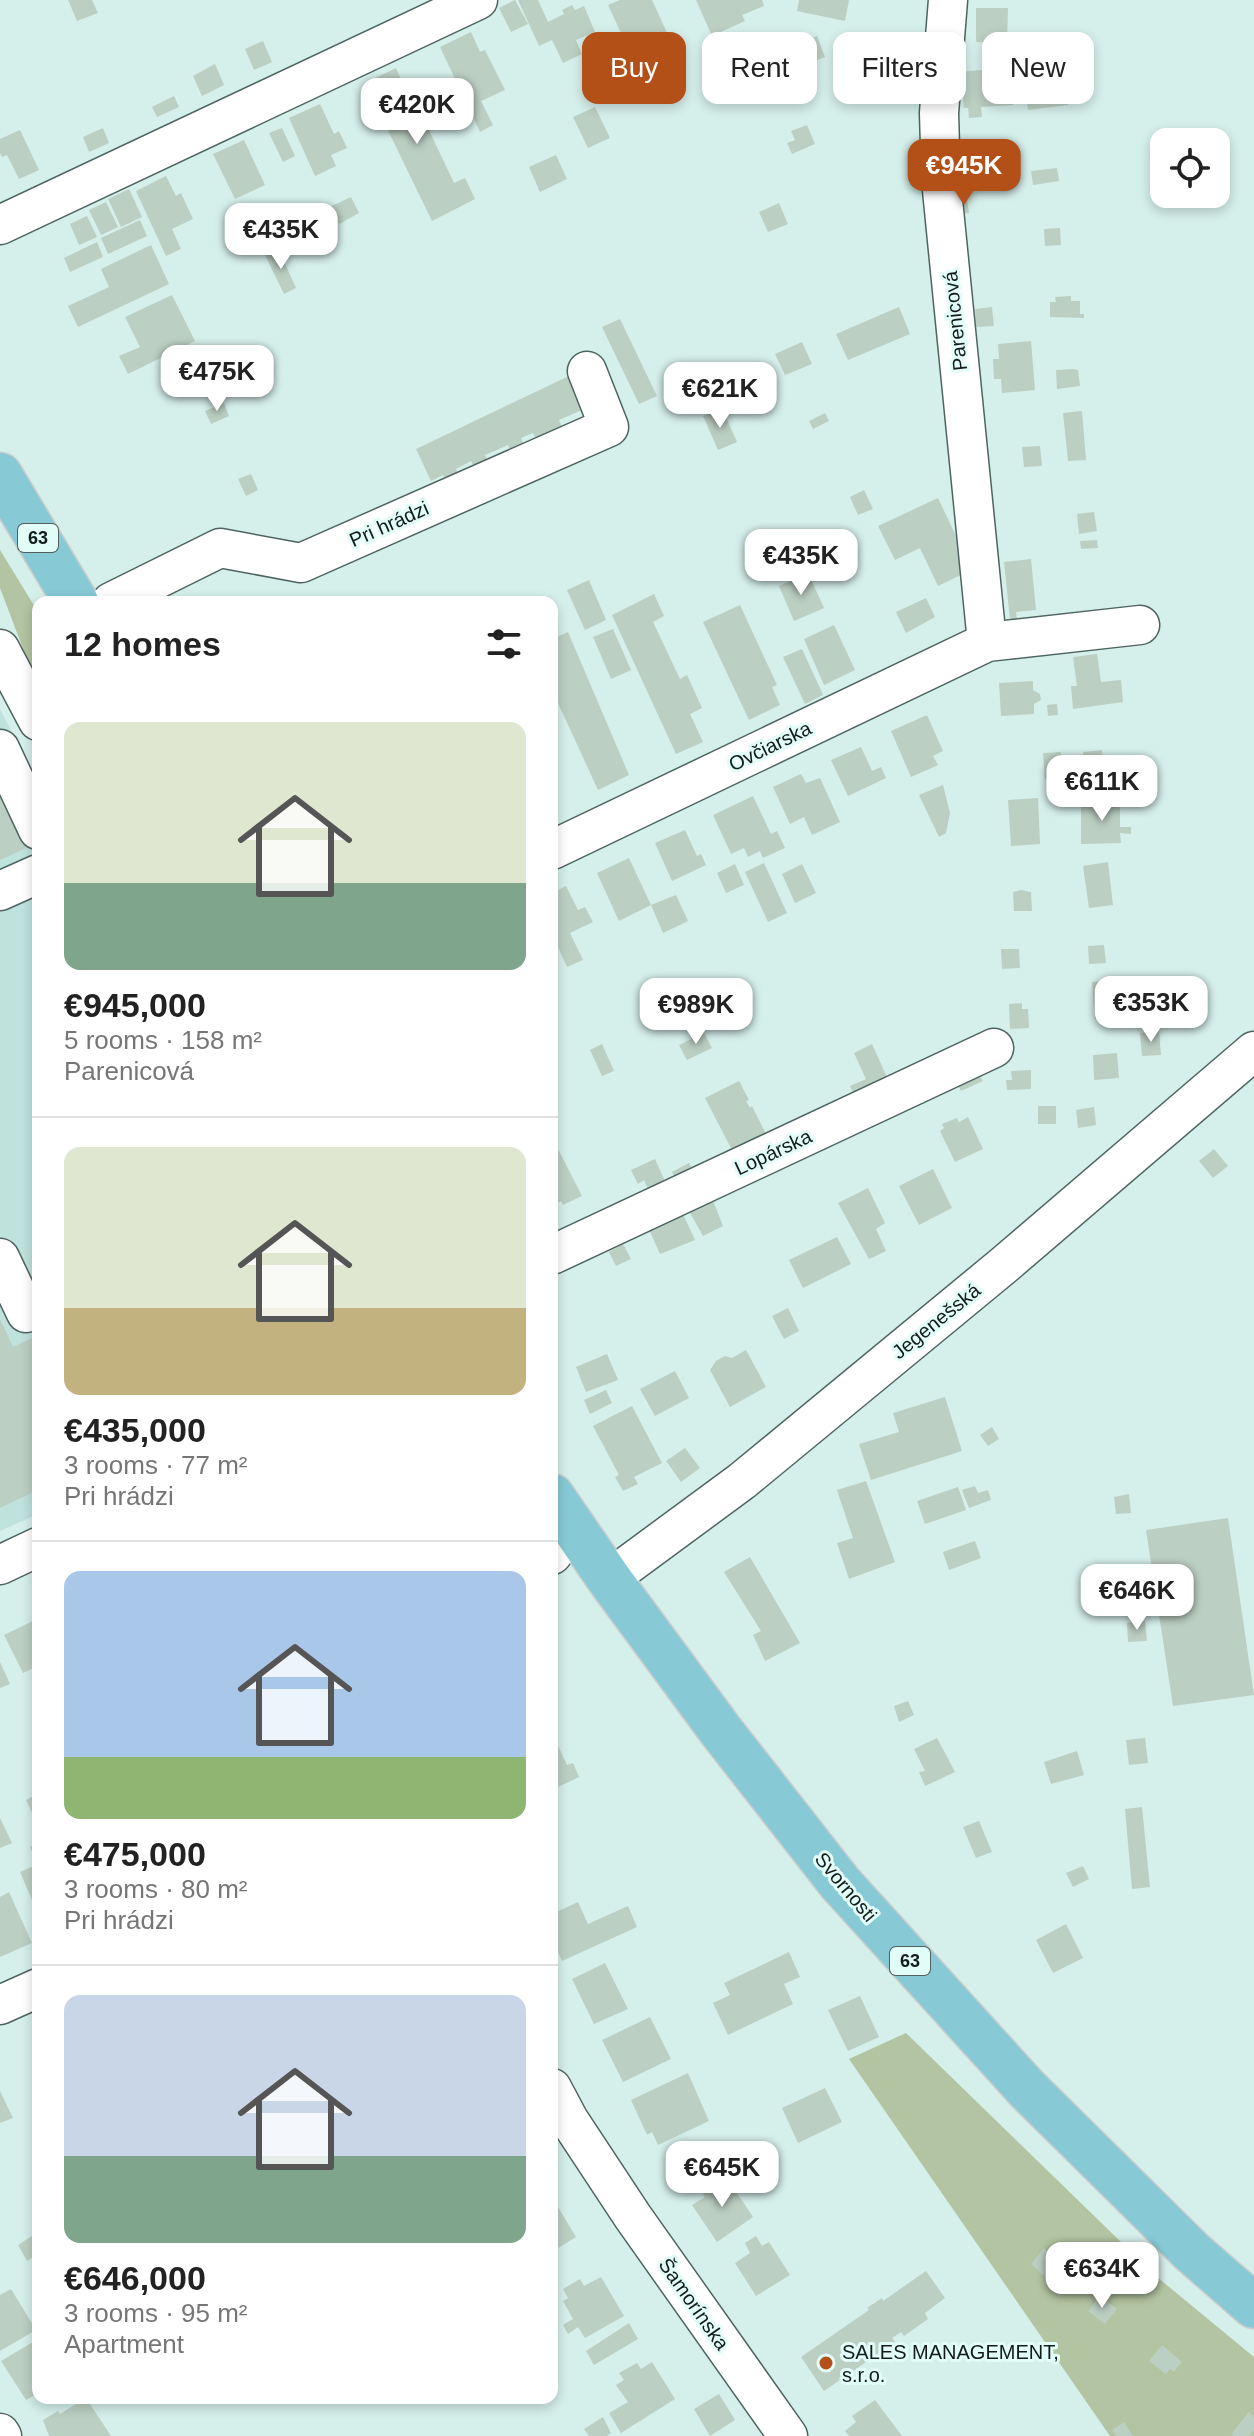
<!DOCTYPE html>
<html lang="en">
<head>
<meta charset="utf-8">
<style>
	body { margin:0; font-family:Arial,sans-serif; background:#f6f6f6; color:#222; height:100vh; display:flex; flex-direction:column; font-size:30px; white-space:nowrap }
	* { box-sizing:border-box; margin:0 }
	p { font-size:26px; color:#767676 }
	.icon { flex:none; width:44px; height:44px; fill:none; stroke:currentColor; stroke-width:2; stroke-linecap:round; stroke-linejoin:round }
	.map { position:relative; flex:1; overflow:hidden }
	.side { position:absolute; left:32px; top:596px; width:526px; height:1808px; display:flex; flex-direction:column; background:#fff; border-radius:16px; box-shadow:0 4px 12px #0003 }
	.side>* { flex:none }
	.banner { position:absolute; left:582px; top:32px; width:552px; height:72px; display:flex; gap:16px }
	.buttons { position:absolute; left:1150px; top:128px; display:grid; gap:16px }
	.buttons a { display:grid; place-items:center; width:80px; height:80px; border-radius:16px; background:#fff; box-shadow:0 4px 12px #0003; font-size:40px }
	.price { position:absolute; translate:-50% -68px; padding:0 18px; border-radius:16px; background:#fff; color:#222; font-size:26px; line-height:52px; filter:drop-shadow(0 2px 4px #0008) }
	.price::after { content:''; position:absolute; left:50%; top:48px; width:24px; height:18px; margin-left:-12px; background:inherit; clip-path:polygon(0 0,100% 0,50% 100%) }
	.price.on { background:#b35017; color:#fff }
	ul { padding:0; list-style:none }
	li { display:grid; align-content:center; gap:16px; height:424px; padding:0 32px }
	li+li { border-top:2px solid #e0e0e0 }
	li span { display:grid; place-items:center; height:248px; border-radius:16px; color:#555 }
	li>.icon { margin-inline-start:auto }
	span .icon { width:144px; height:144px; fill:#fffc; stroke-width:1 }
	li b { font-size:34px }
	h2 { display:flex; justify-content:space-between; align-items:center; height:96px; padding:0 32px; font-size:34px }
	.chip { padding:0 28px; border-radius:16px; background:#fff; box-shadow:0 4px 12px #0003; font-size:28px; line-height:72px }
	.chip.on { background:#b35017; color:#fff }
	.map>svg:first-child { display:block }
	.built { fill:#bfe2dd }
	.green { fill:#b2c4a1 }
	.building { fill:#bccfc3 }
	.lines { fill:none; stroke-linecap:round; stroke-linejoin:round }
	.minor-casing { stroke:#4e6461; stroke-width:41 }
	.major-casing { stroke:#cbcdcd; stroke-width:47 }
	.minor { stroke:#fff; stroke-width:38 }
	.major { stroke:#87cad6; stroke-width:44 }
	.poi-dot { fill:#b35017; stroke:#e2fcf8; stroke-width:3 }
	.labels { text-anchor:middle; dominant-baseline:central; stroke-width:6; stroke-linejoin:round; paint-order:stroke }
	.shield { fill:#e2fcf8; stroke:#515f5d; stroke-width:2 }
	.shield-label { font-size:18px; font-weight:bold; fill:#131c1b }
	.street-label { font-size:20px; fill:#131c1b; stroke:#e2fcf8 }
	.poi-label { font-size:20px; fill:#131c1b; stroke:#e2fcf8; text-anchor:start }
</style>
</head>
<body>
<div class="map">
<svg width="1254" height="2436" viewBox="0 0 1254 2436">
	<rect width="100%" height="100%" fill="#d5efeb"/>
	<polygon class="built" points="0,709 38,784 38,1514 0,1531"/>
	<g class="green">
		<polygon points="0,550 38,612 38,688 0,588"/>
		<polygon points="906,2033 1157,2277 1254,2357 1254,2436 1110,2436 849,2059"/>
	</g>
	<g class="building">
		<polygon points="68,0 92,0 98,13 77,21"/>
		<polygon points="515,0 528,24 511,32 499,8"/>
		<polygon points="518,0 538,0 548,22 564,14 562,10 572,5 575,10 584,6 595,32 576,40 582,54 563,63 552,40 539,46"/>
		<polygon points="620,0 652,0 679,59 641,76 608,5"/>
		<polygon points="696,0 762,0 764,6 742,15 745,21 712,36"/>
		<polygon points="799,0 849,0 845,21 797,11"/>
		<polygon points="976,8 1008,8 1007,43 976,42"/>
		<polygon points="471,32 480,52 485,50 505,90 481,101 493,125 480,132 440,47"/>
		<polygon points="817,36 825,57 808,64 799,43"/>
		<polygon points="263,41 272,62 254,70 245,49"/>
		<polygon points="215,64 224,85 202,96 193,76"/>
		<polygon points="1063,64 1068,105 1028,110 1023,69"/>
		<polygon points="396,68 409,97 415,94 430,127 428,128 454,183 465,178 475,199 432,221 365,83"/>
		<polygon points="1010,68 1013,105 981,107 982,117 969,118 968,108 964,108 963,98 956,98 955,72"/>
		<polygon points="174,96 179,107 157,117 152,107"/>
		<polygon points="320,104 334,134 339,131 347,148 331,155 336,166 315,176 289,118"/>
		<polygon points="595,107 610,138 588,148 573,117"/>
		<polygon points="807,125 815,144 792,154 787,143 795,140 791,131"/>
		<polygon points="103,128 109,143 89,152 83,137"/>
		<polygon points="282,128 295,156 283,162 269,133"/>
		<polygon points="20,130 39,170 19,179 7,155 2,157 0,153 0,139"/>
		<polygon points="244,140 265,185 235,199 213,154"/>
		<polygon points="556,155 567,179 540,192 529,167"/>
		<polygon points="984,165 986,186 969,188 966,167"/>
		<polygon points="1057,168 1059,181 1033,185 1031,171"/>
		<polygon points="166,176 176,196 181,193 193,219 172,229 181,249 166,256 136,191"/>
		<polygon points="129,189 142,217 121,227 108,199"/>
		<polygon points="351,197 359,213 339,224 330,207"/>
		<polygon points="967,200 969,213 960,214 958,201"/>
		<polygon points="106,202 118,227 101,235 89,210"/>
		<polygon points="779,203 788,224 768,232 759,212"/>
		<polygon points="87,216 97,237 79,245 70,224"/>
		<polygon points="140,220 147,236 108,254 101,238"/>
		<polygon points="1060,228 1061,245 1045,246 1044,229"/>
		<polygon points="97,242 103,257 70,272 64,258"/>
		<polygon points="151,245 169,284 78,327 68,306 109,287 101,269"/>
		<polygon points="278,248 296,288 284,294 265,255"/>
		<polygon points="172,295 195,341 128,374 119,356 140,347 125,317"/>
		<polygon points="1071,296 1071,301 1080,301 1080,314 1084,314 1084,318 1050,317 1050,302 1056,302 1055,297"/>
		<polygon points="899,307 910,334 848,360 836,334"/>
		<polygon points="992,307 994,326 976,327 975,309"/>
		<polygon points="620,319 657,396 639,404 602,327"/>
		<polygon points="1031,341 1035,390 1002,393 1001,379 994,379 993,359 999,359 998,344"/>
		<polygon points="802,342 812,364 785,375 775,354"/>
		<polygon points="1073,369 1078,370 1080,386 1057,389 1056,370"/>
		<polygon points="573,374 589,407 559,420 563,430 538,442 533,433 521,438 525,448 512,454 508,445 497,450 485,455 489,465 476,471 471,461 456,469 460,478 448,484 443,475 431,481 416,449"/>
		<polygon points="224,403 229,416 211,424 205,411"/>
		<polygon points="714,411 718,419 725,415 737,442 718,450 703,416"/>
		<polygon points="1082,411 1086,460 1068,461 1063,413"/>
		<polygon points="825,413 829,421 813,429 809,421"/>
		<polygon points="1040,446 1042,466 1024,467 1022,447"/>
		<polygon points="251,474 258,490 246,496 238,479"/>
		<polygon points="864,490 873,509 858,515 850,497"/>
		<polygon points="938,498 964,553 967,572 938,586 920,548 895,560 878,526"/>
		<polygon points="1094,512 1097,531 1079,534 1077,514"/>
		<polygon points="1097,540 1098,548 1081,549 1080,541"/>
		<polygon points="1031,559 1036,610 1016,612 1017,619 1010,620 1004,562"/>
		<polygon points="808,573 824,608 794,621 779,586"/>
		<polygon points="589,580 606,620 585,630 567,590"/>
		<polygon points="654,594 664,616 653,622 680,679 687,675 702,708 690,714 703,742 676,754 612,615"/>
		<polygon points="926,598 935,617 906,633 896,612"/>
		<polygon points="740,605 777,685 772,687 780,705 749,720 703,622"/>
		<polygon points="834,625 855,670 824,685 804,639"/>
		<polygon points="613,629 631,670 611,679 593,637"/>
		<polygon points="568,632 629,775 598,790 552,690 552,639"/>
		<polygon points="802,649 823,695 805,704 783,657"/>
		<polygon points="1097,654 1101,682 1121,680 1123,702 1073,709 1071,686 1077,686 1073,657"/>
		<polygon points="1033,681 1033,690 1040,694 1041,700 1034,704 1034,714 1001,716 999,683"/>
		<polygon points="1057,704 1058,715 1048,716 1047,705"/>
		<polygon points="927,715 943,751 933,756 938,765 911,777 891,731"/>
		<polygon points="861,747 872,771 881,767 886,778 848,796 831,760"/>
		<polygon points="1102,750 1103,771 1084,772 1083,752"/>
		<polygon points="1061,752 1063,778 1045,779 1043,753"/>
		<polygon points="801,774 806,783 820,778 840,822 812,835 804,817 790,824 773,787"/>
		<polygon points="0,775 33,845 0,860"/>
		<polygon points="943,785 950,813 946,833 939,837 919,795"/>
		<polygon points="753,796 771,834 777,831 785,848 763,858 760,851 748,857 744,848 731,854 713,815"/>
		<polygon points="1038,798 1040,844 1011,846 1008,800"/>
		<polygon points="1101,799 1114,799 1114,804 1120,804 1120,827 1131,827 1131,834 1120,833 1121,843 1081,844 1081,805 1101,804"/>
		<polygon points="685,830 697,856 701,854 706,865 672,881 655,843"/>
		<polygon points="629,858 651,905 619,921 597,873"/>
		<polygon points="1108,862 1113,905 1089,908 1083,866"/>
		<polygon points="764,863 787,913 768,922 745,872"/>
		<polygon points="735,864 744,885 726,893 717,873"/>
		<polygon points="802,864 816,893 795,903 782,874"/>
		<polygon points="566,886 578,910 585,907 593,922 570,933 583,960 567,967 552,934 552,893"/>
		<polygon points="1021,890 1031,892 1032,911 1014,911 1013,892"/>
		<polygon points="676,895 688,921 663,933 651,905"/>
		<polygon points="1104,945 1106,963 1089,964 1088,946"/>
		<polygon points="1001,949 1019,949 1020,968 1002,969"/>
		<polygon points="1140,978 1143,1015 1095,1019 1092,982"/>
		<polygon points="1022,1003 1022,1009 1028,1009 1029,1028 1010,1029 1009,1004"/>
		<polygon points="1159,1031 1161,1055 1142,1056 1140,1033"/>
		<polygon points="704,1033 712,1048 687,1060 679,1045"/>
		<polygon points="602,1044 614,1071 602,1076 590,1050"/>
		<polygon points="872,1044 891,1086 857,1102 850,1086 866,1079 854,1053"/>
		<polygon points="1117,1053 1119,1078 1094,1080 1093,1055"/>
		<polygon points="1031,1070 1031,1089 1007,1090 1006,1080 1012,1080 1011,1071"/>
		<polygon points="977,1071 983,1081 961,1091 956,1081"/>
		<polygon points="739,1081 749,1100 746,1101 750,1108 752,1106 767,1136 733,1152 705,1098"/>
		<rect x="1038" y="1106" width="18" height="18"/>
		<polygon points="1094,1107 1096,1125 1078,1128 1076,1110"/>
		<polygon points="968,1117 983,1149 955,1162 940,1131 944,1128 942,1124 957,1118 959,1122"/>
		<polygon points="558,1149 582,1196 563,1205 561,1201 552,1206 552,1153"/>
		<polygon points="1214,1149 1228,1166 1213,1178 1199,1161"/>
		<polygon points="655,1159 668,1188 651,1196 644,1180 638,1184 631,1170"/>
		<polygon points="689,1163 695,1175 677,1183 672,1172"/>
		<polygon points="933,1169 952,1208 919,1225 899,1186"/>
		<polygon points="868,1188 885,1223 876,1229 886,1251 869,1259 838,1203"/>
		<polygon points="712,1198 723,1226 703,1236 689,1211"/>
		<polygon points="681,1210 695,1240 660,1254 647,1225"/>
		<polygon points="837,1237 851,1264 803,1288 789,1260"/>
		<polygon points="623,1244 631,1259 616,1266 609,1252"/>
		<polygon points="788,1308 799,1331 784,1339 772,1316"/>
		<polygon points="0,1319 13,1347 38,1335 38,1490 0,1508"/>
		<polygon points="746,1350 766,1387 730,1407 710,1370 716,1361 725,1356 732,1358"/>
		<polygon points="607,1354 618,1380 586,1392 576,1367"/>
		<polygon points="675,1371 689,1398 655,1416 640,1389"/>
		<polygon points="606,1390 612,1403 590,1414 584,1400"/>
		<polygon points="945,1397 962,1451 871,1480 859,1444 899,1432 893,1413"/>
		<polygon points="632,1406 662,1463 634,1477 638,1484 623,1491 615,1477 619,1475 593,1426"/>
		<polygon points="992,1427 999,1439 988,1446 980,1435"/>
		<polygon points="685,1448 700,1468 681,1482 666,1461"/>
		<polygon points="866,1481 895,1562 849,1579 837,1543 853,1538 837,1490"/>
		<polygon points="975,1486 978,1493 988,1490 991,1500 969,1508 962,1490"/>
		<polygon points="958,1487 966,1510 925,1524 917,1501"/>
		<polygon points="1129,1494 1131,1513 1116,1514 1114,1497"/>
		<polygon points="1228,1518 1254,1695 1173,1706 1146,1530"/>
		<polygon points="975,1541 981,1558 949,1570 943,1552"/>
		<polygon points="750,1557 800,1643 765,1661 753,1635 761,1631 724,1572"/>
		<polygon points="37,1619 38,1666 23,1673 4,1635"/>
		<polygon points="1145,1621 1147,1641 1128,1642 1127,1623"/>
		<polygon points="0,1662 10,1684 0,1688"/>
		<polygon points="908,1701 914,1715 899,1722 894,1706"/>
		<polygon points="552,1733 567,1765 573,1763 579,1777 556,1788 552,1779"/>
		<polygon points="937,1738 955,1772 925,1786 919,1772 925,1771 914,1749"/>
		<polygon points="1145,1738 1148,1763 1129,1765 1126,1740"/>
		<polygon points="1077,1751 1084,1775 1051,1784 1044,1762"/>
		<polygon points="38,1794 38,1825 26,1800"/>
		<polygon points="1142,1807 1150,1887 1132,1889 1125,1809"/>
		<polygon points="0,1818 12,1843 0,1848"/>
		<polygon points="979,1821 992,1852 976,1858 963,1827"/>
		<polygon points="38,1843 38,1914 20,1872 38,1864 30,1847"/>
		<polygon points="1083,1866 1089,1879 1073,1887 1066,1873"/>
		<polygon points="9,1892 32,1943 0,1957 0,1897"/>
		<polygon points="578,1902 588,1924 628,1906 637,1927 562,1961 552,1939 552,1914"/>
		<polygon points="1066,1924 1083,1958 1053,1973 1036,1940"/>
		<polygon points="789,1952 800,1977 784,1984 793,2004 728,2035 713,2003 730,1995 724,1983"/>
		<polygon points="605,1963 628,2009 594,2024 572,1979"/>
		<polygon points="860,1996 879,2037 848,2051 828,2010"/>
		<polygon points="650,2017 671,2059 623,2082 602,2040"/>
		<polygon points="688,2073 709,2121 658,2145 652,2132 647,2135 631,2100"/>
		<polygon points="825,2088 842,2122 798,2143 782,2108"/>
		<polygon points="0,2091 13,2118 0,2123"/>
		<polygon points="719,2176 724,2184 729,2181 753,2217 717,2242 692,2205 705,2197 700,2189"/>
		<polygon points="552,2197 576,2237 552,2252"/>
		<polygon points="38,2232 38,2254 27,2261 18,2245"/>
		<polygon points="756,2236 762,2246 769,2242 790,2275 756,2296 735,2263 750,2253 745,2243"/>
		<polygon points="1044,2248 1065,2265 1052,2283 1031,2264"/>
		<polygon points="926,2271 945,2298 925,2313 928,2319 904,2336 901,2332 892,2338 895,2342 824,2391 801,2357 869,2310 867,2308 882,2298 883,2301"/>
		<polygon points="601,2277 624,2316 585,2338 578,2327 568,2334 563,2325 573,2319 563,2301 568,2298 563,2289 580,2279 584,2286"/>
		<polygon points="11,2289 36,2330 0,2351 0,2295"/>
		<polygon points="1100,2296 1117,2309 1105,2324 1088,2311"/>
		<polygon points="629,2323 638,2339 594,2365 586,2351"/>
		<polygon points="38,2339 38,2393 26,2400 1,2361"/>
		<polygon points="1162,2345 1182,2362 1174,2372 1170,2369 1166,2374 1149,2361"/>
		<polygon points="652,2362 675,2399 621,2433 609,2413 628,2402 616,2385 624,2380 619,2373 637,2363 641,2369"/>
		<polygon points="719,2394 735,2420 710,2436 694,2409"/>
		<polygon points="86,2398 111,2436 49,2436 43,2420 58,2411 60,2414"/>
		<polygon points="875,2400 902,2436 849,2436 845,2431 856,2422 852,2416"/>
		<polygon points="1249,2412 1254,2417 1254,2430 1249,2436 1234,2436 1231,2434"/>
		<polygon points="603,2417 611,2433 607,2436 589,2436 584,2429"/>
		<polygon points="1124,2422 1133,2436 1116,2436 1112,2430"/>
	</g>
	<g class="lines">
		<defs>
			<g id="minor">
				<polyline points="948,0 939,113 941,180 987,642"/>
				<polyline points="0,225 478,0"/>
				<polyline points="111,602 220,548 301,563 609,427 587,371"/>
				<polyline points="0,649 38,721"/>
				<polyline points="0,749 38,830"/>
				<polyline points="552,850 987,642 1140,625"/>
				<polyline points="0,891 38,874"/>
				<polyline points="552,1255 994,1048"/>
				<polyline points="0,1258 26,1313 38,1307"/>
				<polyline points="552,1555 573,1528"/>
				<polyline points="0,1565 38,1547"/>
				<polyline points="609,1579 742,1481 1004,1265 1254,1051"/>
				<polyline points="0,2005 38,1988"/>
				<polyline points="552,2088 569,2120 633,2217 788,2436"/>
				<polyline points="0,2433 2,2436"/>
			</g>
			<g id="major">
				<polyline points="0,475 76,602"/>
				<polyline points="552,1496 609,1579 721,1731 840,1883 1027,2089 1192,2252 1254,2306"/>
			</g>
		</defs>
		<use href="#minor" class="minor-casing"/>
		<use href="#major" class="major-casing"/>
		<use href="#minor" class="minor"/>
		<use href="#major" class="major"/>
	</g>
	<circle class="poi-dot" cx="826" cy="2363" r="8"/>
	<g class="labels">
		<g class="shield">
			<rect x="18" y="524" width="40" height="28" rx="6"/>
			<rect x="890" y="1947" width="40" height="28" rx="6"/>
		</g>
		<g class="shield-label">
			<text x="38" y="538">63</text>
			<text x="910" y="1961">63</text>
		</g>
		<g class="street-label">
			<text transform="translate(955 321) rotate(-96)">Parenicová</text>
			<text transform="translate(389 524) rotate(-24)">Pri hrádzi</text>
			<text transform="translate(770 746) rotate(-26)">Ovčiarska</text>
			<text transform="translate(773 1152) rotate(-25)">Lopárska</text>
			<text transform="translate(936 1321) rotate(-39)">Jegenešská</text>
			<text transform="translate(846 1887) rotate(50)">Svornosti</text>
			<text transform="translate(694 2304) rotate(55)">Šamorínska</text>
		</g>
		<g class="poi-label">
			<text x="842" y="2352">SALES MANAGEMENT,<tspan x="842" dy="23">s.r.o.</tspan></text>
		</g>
	</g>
</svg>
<div class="buttons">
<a><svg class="icon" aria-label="locate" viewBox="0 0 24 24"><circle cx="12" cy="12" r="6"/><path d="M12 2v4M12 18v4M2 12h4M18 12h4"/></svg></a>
</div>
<b class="price" style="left:417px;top:146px">€420K</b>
<b class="price on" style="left:964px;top:207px">€945K</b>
<b class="price" style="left:281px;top:271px">€435K</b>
<b class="price" style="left:217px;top:413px">€475K</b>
<b class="price" style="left:720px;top:430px">€621K</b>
<b class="price" style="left:801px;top:597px">€435K</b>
<b class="price" style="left:1102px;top:823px">€611K</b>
<b class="price" style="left:1151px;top:1044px">€353K</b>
<b class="price" style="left:696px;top:1046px">€989K</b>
<b class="price" style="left:1137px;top:1632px">€646K</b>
<b class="price" style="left:722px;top:2209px">€645K</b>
<b class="price" style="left:1102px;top:2310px">€634K</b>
<div class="banner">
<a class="chip on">Buy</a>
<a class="chip">Rent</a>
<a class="chip">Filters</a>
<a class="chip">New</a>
</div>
<section class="side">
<h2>12 homes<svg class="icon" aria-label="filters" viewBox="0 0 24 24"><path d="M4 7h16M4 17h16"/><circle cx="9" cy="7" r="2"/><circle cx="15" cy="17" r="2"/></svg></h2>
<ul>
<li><span style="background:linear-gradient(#dfe7d0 65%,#7fa58c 0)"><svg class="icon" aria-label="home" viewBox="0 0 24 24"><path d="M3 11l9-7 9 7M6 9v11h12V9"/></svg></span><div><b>€945,000</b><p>5 rooms · 158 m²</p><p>Parenicová</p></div></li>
<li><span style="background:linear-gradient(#dfe7d0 65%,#c2b280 0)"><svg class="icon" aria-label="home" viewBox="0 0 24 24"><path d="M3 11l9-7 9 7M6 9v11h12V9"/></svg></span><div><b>€435,000</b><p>3 rooms · 77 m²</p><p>Pri hrádzi</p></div></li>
<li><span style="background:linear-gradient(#a9c7e8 75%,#8fb573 0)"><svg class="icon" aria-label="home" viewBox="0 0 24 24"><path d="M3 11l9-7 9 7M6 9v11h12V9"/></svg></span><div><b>€475,000</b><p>3 rooms · 80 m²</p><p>Pri hrádzi</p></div></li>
<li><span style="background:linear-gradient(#c9d6e8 65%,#7fa58c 0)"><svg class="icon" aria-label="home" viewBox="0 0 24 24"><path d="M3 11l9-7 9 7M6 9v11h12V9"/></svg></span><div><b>€646,000</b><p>3 rooms · 95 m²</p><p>Apartment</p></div></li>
</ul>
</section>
</div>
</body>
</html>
